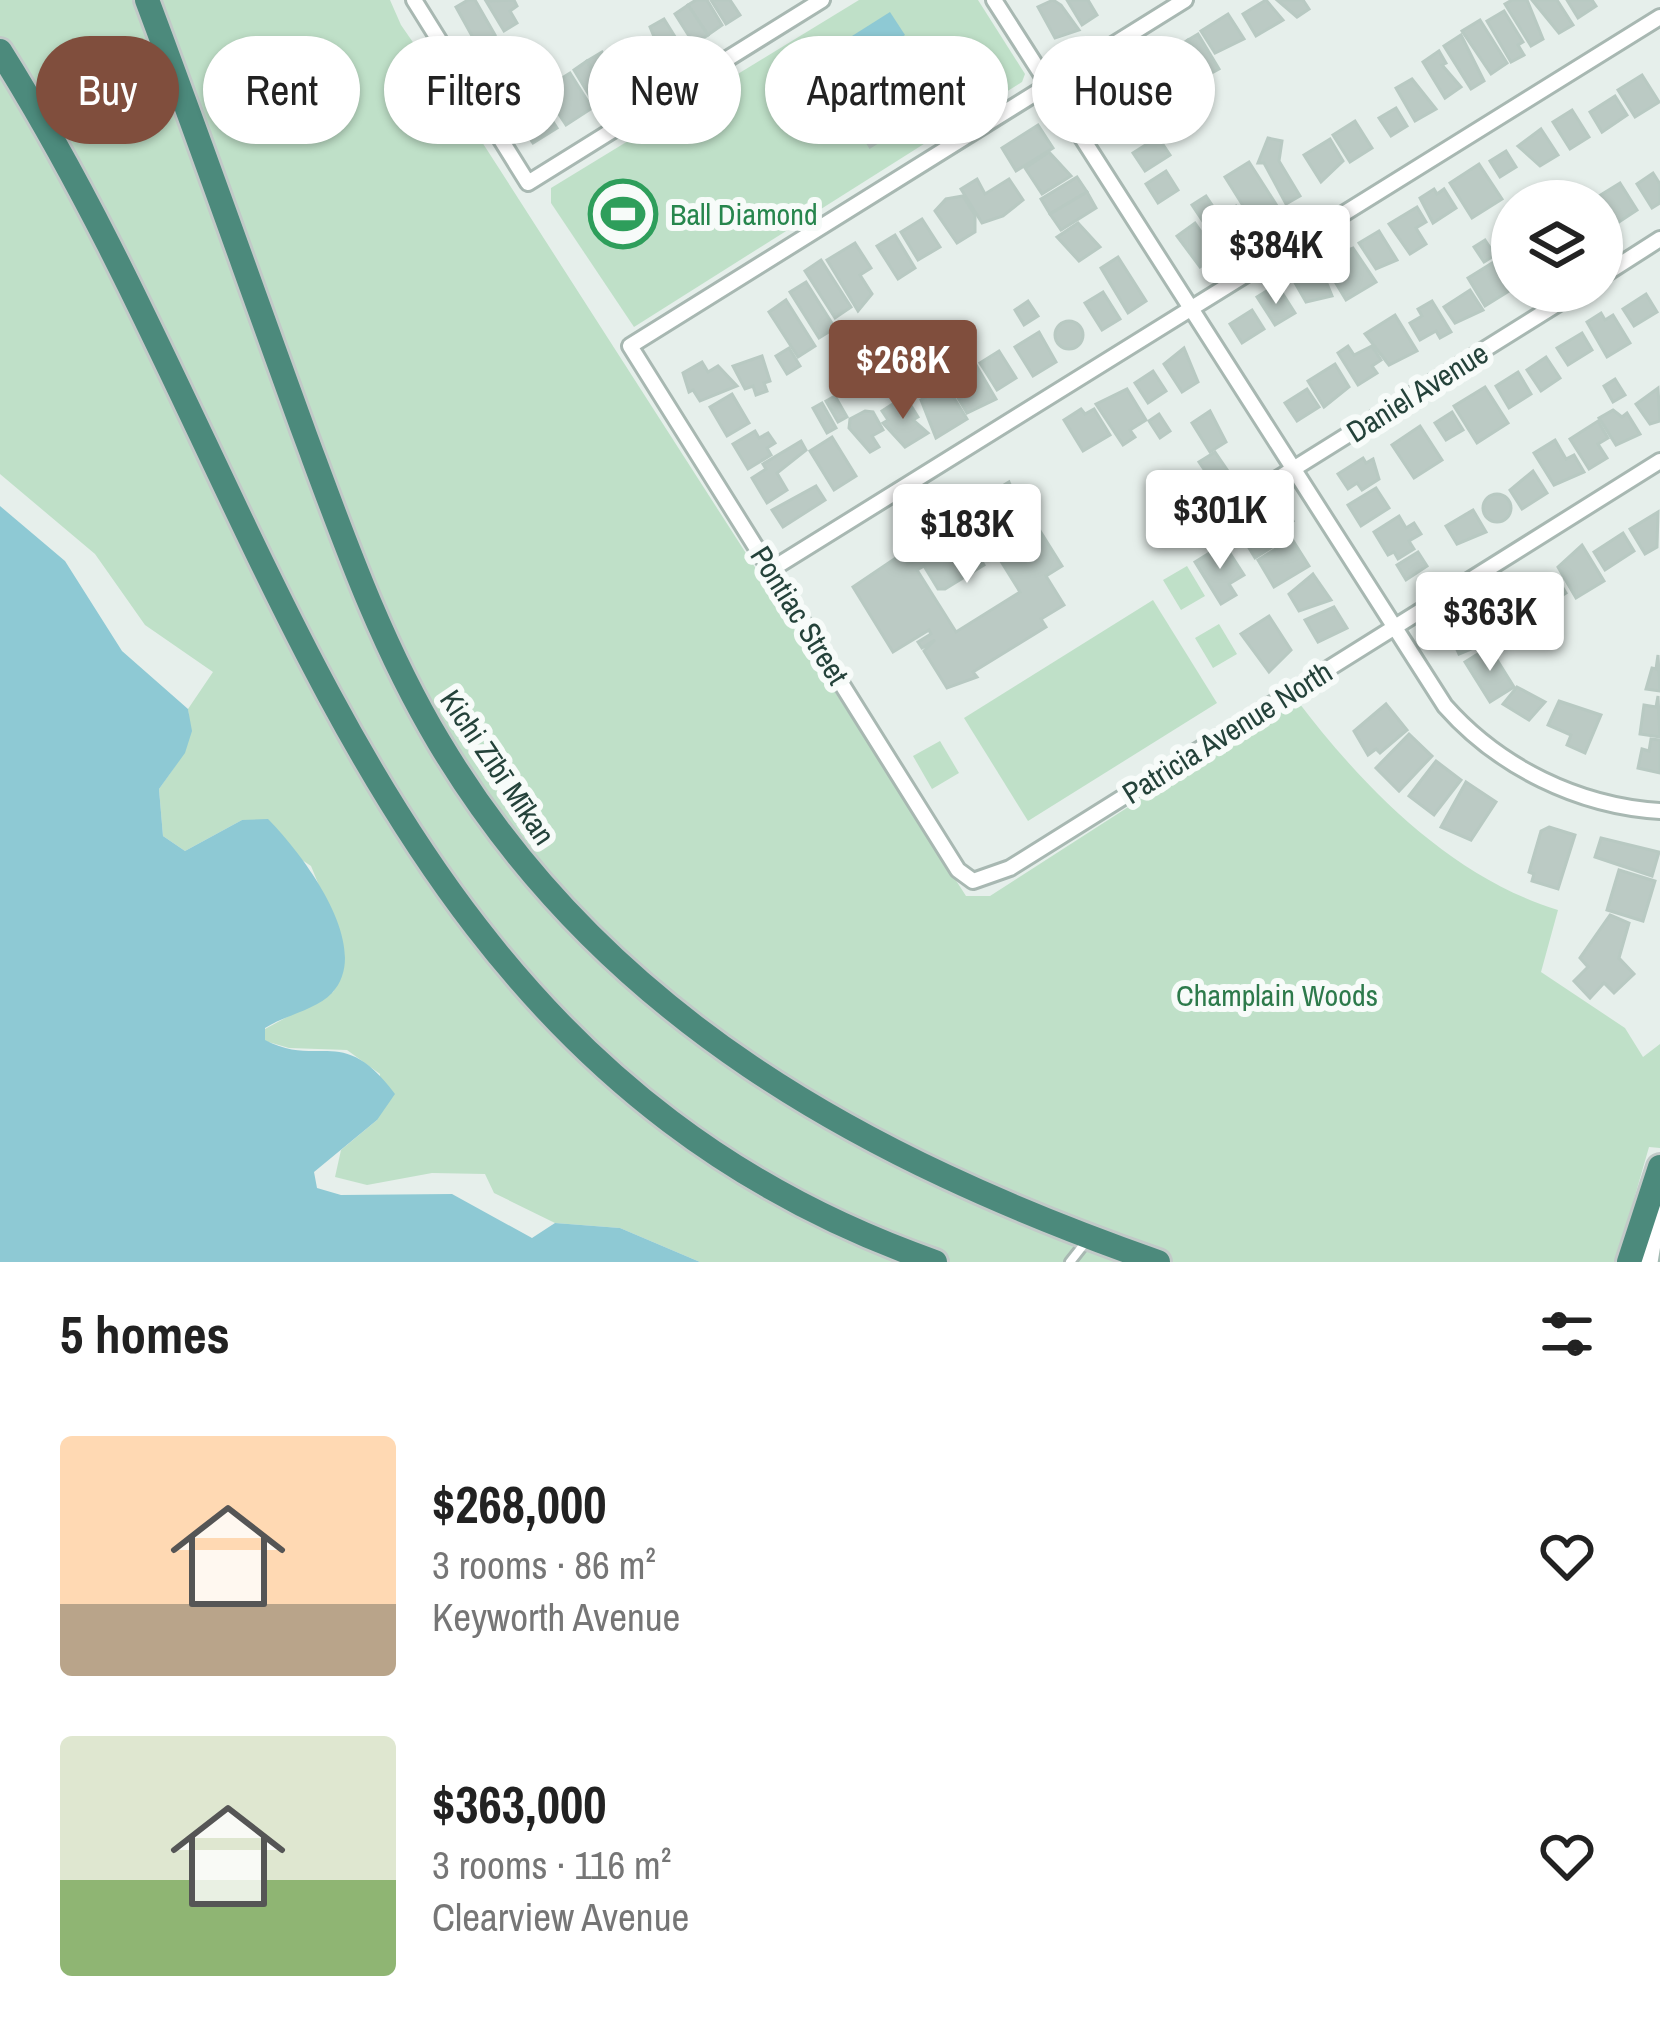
<!DOCTYPE html>
<html lang="en">
<head>
<meta charset="utf-8">
<style>
	body { margin:0; font-family:"Archivo Narrow",sans-serif; background:#f6f6f6; color:#222; height:100vh; display:flex; flex-direction:column; font-size:45px; white-space:nowrap }
	* { box-sizing:border-box; margin:0 }
	p { font-size:39px; color:#767676 }
	.icon { flex:none; width:66px; height:66px; fill:none; stroke:currentColor; stroke-width:2; stroke-linecap:round; stroke-linejoin:round }
	.map { position:relative; height:1262px; overflow:hidden }
	.details { display:flex; flex-direction:column; background:#fff; flex:1 }
	.details>* { flex:none }
	.hud { position:absolute; left:36px; top:36px; width:1590px; height:108px; display:flex; gap:24px }
	.fabs { position:absolute; left:1491px; top:180px; display:grid; gap:24px }
	.fabs a { display:grid; place-items:center; width:132px; height:132px; border-radius:50%; background:#fff; box-shadow:0 3px 9px #0004; font-size:60px }
	.price { position:absolute; translate:-50% -102px; padding:0 27px; border-radius:12px; background:#fff; color:#222; font-size:39px; line-height:78px; filter:drop-shadow(0 3px 6px #0008) }
	.price::after { content:''; position:absolute; left:50%; top:72px; width:36px; height:27px; margin-left:-18px; background:inherit; clip-path:polygon(0 0,100% 0,50% 100%) }
	.price.on { background:#804e3d; color:#fff }
	ul { padding:0; list-style:none }
	li { display:flex; align-items:center; gap:36px; height:300px; padding:0 60px }
	li span { display:grid; place-items:center; flex:none; width:336px; height:240px; border-radius:12px; color:#555 }
	li>.icon { margin-inline-start:auto }
	span .icon { width:144px; height:144px; fill:#fffc; stroke-width:1 }
	li b { font-size:51px }
	h2 { display:flex; justify-content:space-between; align-items:center; height:144px; padding:0 60px; font-size:51px }
	.chip { padding:0 42px; border-radius:54px; background:#fff; box-shadow:0 3px 9px #0004; font-size:42px; line-height:108px }
	.chip.on { background:#804e3d; color:#fff }
	.map>svg:first-child { display:block }
	.green { fill:#bfe0c8 }
	.water { fill:#8ec9d4 }
	.building { fill:#bbcac4; stroke:#b8c9c2; stroke-width:3; fill-rule:evenodd }
	.lines { fill:none; stroke-linecap:round; stroke-linejoin:round }
	.service-casing { stroke:#a8b8b2; stroke-width:14 }
	.minor-casing { stroke:#a8b8b2; stroke-width:20 }
	.secondary-casing { stroke:#a4bbb3; stroke-width:27 }
	.trunk-casing { stroke:#c2cac8; stroke-width:30 }
	.service { stroke:#fff; stroke-width:8 }
	.minor { stroke:#fff; stroke-width:14 }
	.secondary { stroke:#fff; stroke-width:21 }
	.trunk { stroke:#4c8a7c; stroke-width:24 }
	.labels { text-anchor:middle; dominant-baseline:central; stroke-width:12; stroke-linejoin:round; paint-order:stroke }
	.leisure-label { font-size:30px; fill:#27864d; stroke:#f7fbf9; text-anchor:start }
	.street-label { font-size:30px; fill:#24423a; stroke:#f7fbf9 }
	.park-label { font-size:30px; fill:#2d7a4b; stroke:#f7fbf9 }
</style>
</head>
<body>
<div class="map">
<svg width="1660" height="1262" viewBox="0 0 1660 1262">
	<rect width="100%" height="100%" fill="#e6efeb"/>
	<g class="green">
		<path d="M0,0h390l11,25 81,117 484,754h24l306,-197c66,87 154,178 262,211l-17,62 84,56 18,29 17,-13v104l-11,-1 -33,115h-916l-80,-34 -65,-5 -61,-30 -9,-19 -53,-1 -65,12 -32,-8 6,-27 36,-30 3,-46 -33,-24 -58,-2 -24,-7v-12l68,-37 10,-21 -2,-32 -30,-73 -69,-46 -57,31 -22,-15 -4,-47c19,-27 35,-45 29,-80l25,-37 -68,-47 -50,-71 -95,-80z"/>
		<polygon points="859,0 978,0 1025,74 1022,82 634,327 551,203 551,188"/>
		<polygon points="1187,566 1205,596 1181,610 1163,580"/>
		<polygon points="1153,600 1217,703 1028,821 964,718"/>
		<polygon points="1219,624 1237,654 1213,668 1195,638"/>
		<polygon points="940,741 959,773 932,789 913,756"/>
	</g>
	<g class="water">
		<polygon points="890,12 905,35 867,60 852,36"/>
		<path d="M0,506l65,55 57,90 66,58 4,22 -7,22 -26,36 4,47 22,15 57,-31 26,-1c32,32 107,128 64,174 -16,17 -47,22 -67,35v12c56,29 77,-17 130,54l-18,26 -63,52 3,16 24,7 111,-1 80,44 23,-15 65,5 80,34h-700z"/>
	</g>
	<g class="building">
		<polygon points="468,0 475,0 495,35 477,45 456,7"/>
		<polygon points="514,0 517,6 510,11 517,23 504,31 486,1"/>
		<polygon points="696,0 707,0 722,25 708,35 688,5"/>
		<polygon points="711,0 730,0 740,15 726,24"/>
		<polygon points="1053,0 1061,5 1079,30 1055,38 1038,7"/>
		<polygon points="1067,0 1088,0 1097,15 1082,25"/>
		<polygon points="1266,0 1283,20 1256,36 1243,14"/>
		<polygon points="1277,0 1303,0 1309,9 1297,17"/>
		<polygon points="1512,0 1527,0 1543,39 1531,46 1505,4"/>
		<polygon points="1532,0 1557,0 1573,25 1559,33"/>
		<polygon points="1567,0 1592,0 1596,6 1578,18"/>
		<polygon points="688,5 708,35 694,44 675,14"/>
		<polygon points="1504,11 1523,42 1518,45 1524,55 1511,62 1487,21"/>
		<polygon points="1228,14 1244,39 1215,53 1201,31"/>
		<polygon points="664,19 682,48 662,56 650,27"/>
		<polygon points="1480,20 1507,63 1491,74 1462,31"/>
		<polygon points="1198,34 1219,69 1208,75 1188,40"/>
		<polygon points="1461,35 1484,81 1471,89 1444,46"/>
		<polygon points="632,40 651,69 630,83 607,56"/>
		<polygon points="1188,40 1208,75 1199,80 1179,46"/>
		<polygon points="1439,51 1446,63 1442,65 1461,87 1445,98 1423,62"/>
		<polygon points="602,52 623,85 607,94 587,61"/>
		<polygon points="1178,56 1198,89 1169,99 1155,76"/>
		<polygon points="587,61 607,94 594,103 574,70"/>
		<polygon points="1139,66 1151,86 1133,96 1121,77"/>
		<polygon points="570,73 592,108 566,125 543,90"/>
		<polygon points="1642,75 1659,102 1635,117 1618,90"/>
		<polygon points="1412,79 1436,109 1415,121 1396,88"/>
		<polygon points="1113,82 1135,117 1113,131 1091,96"/>
		<polygon points="880,84 905,125 870,147 845,105"/>
		<polygon points="1615,96 1627,115 1602,132 1590,112"/>
		<polygon points="543,106 557,128 533,143 519,122"/>
		<polygon points="1396,108 1407,126 1391,136 1379,118"/>
		<polygon points="1572,110 1589,137 1570,149 1553,122"/>
		<polygon points="1355,121 1372,148 1350,162 1333,135"/>
		<polygon points="1038,125 1053,148 1016,171 1002,148"/>
		<polygon points="1541,129 1558,155 1540,166 1518,146"/>
		<polygon points="1158,137 1170,155 1145,171 1133,153"/>
		<polygon points="1268,138 1282,141 1279,161 1300,196 1286,204 1264,163 1258,163"/>
		<polygon points="1330,139 1343,161 1321,182 1304,155"/>
		<polygon points="1506,151 1516,167 1500,177 1490,161"/>
		<polygon points="1049,152 1071,176 1042,194 1025,168"/>
		<polygon points="1249,162 1279,209 1252,220 1225,177"/>
		<polygon points="1479,164 1502,199 1472,218 1450,183"/>
		<polygon points="1166,171 1178,190 1158,203 1146,184"/>
		<polygon points="1653,173 1660,184 1660,203 1652,208 1637,184"/>
		<polygon points="1077,177 1087,192 1050,214 1041,199"/>
		<polygon points="977,179 985,194 1009,179 1023,200 1003,216 982,223 961,189"/>
		<polygon points="1620,183 1637,210 1616,224 1599,196"/>
		<polygon points="1434,189 1437,194 1444,189 1456,208 1433,223 1420,198"/>
		<polygon points="1087,192 1096,208 1061,230 1050,214"/>
		<polygon points="963,196 975,215 975,232 957,243 935,211 946,199"/>
		<polygon points="1206,196 1220,217 1236,206 1250,227 1220,247 1192,205"/>
		<polygon points="1417,207 1426,222 1416,228 1426,244 1410,254 1389,224"/>
		<polygon points="922,219 940,247 918,260 901,232"/>
		<polygon points="1078,223 1100,247 1079,261 1057,237"/>
		<polygon points="1195,223 1217,255 1200,267 1177,236"/>
		<polygon points="1379,231 1397,260 1376,269 1359,243"/>
		<polygon points="895,235 915,268 898,279 877,246"/>
		<polygon points="1485,240 1495,255 1484,262 1474,247"/>
		<polygon points="855,243 871,268 860,275 872,294 858,311 827,260"/>
		<polygon points="1353,248 1376,282 1346,300 1322,260"/>
		<polygon points="1118,257 1146,301 1128,313 1101,268"/>
		<polygon points="821,260 851,307 835,318 805,271"/>
		<polygon points="1492,263 1509,291 1485,306 1468,278"/>
		<polygon points="1319,264 1332,296 1306,302 1294,281 1299,278 1296,273 1304,267 1308,273"/>
		<polygon points="806,282 835,328 819,338 790,292"/>
		<polygon points="1268,290 1272,297 1281,291 1295,313 1275,325 1257,297"/>
		<polygon points="1470,290 1483,310 1455,323 1444,307"/>
		<polygon points="1103,292 1120,319 1102,330 1085,303"/>
		<polygon points="1646,294 1657,312 1634,326 1623,309"/>
		<polygon points="786,300 815,346 798,357 769,312"/>
		<polygon points="1028,301 1038,316 1024,325 1015,310"/>
		<polygon points="1432,301 1451,332 1440,338 1436,331 1420,340 1410,323 1422,316 1418,309"/>
		<polygon points="1252,310 1264,329 1242,343 1230,324"/>
		<polygon points="1601,313 1605,320 1613,315 1630,343 1607,357 1587,322"/>
		<polygon points="1395,315 1417,351 1389,365 1365,334"/>
		<circle cx="1069" cy="335" r="14"/>
		<polygon points="1039,332 1056,362 1033,376 1015,347"/>
		<polygon points="1582,333 1592,350 1568,365 1557,348"/>
		<polygon points="1348,346 1354,355 1372,346 1381,360 1372,366 1377,373 1358,385 1338,353"/>
		<polygon points="789,348 800,366 787,374 776,356"/>
		<polygon points="1184,348 1198,382 1182,392 1164,364"/>
		<polygon points="999,351 1016,378 997,390 980,363"/>
		<polygon points="762,356 770,381 764,383 767,391 756,395 753,386 745,389 733,366"/>
		<polygon points="1546,357 1560,378 1541,391 1527,370"/>
		<polygon points="702,362 708,372 718,366 737,386 700,401 693,390 689,392 683,373"/>
		<polygon points="965,362 969,369 976,365 996,399 967,413 944,374"/>
		<polygon points="1335,364 1349,387 1324,407 1308,381"/>
		<polygon points="1153,371 1166,391 1148,403 1135,383"/>
		<polygon points="1518,372 1531,394 1509,408 1496,386"/>
		<polygon points="1615,379 1625,395 1613,402 1604,386"/>
		<polygon points="946,385 967,419 936,438 921,400"/>
		<polygon points="1485,387 1508,423 1477,443 1454,406"/>
		<polygon points="1658,388 1660,421 1650,424 1636,404"/>
		<polygon points="1127,389 1146,420 1130,430 1135,437 1123,445 1096,404"/>
		<polygon points="1307,389 1319,407 1297,421 1285,403"/>
		<polygon points="732,394 749,423 727,436 710,407"/>
		<polygon points="835,396 847,417 838,422 826,401"/>
		<polygon points="905,396 918,417 913,420 928,433 905,447 883,423 888,420 882,411"/>
		<polygon points="822,403 836,428 827,433 813,408"/>
		<polygon points="1081,409 1085,414 1094,409 1110,435 1083,451 1064,420"/>
		<polygon points="1613,410 1622,417 1627,413 1640,434 1616,445 1599,418"/>
		<polygon points="865,411 873,412 883,430 872,436 879,447 870,452 849,428 850,419"/>
		<polygon points="1210,411 1226,442 1210,452 1192,423"/>
		<polygon points="1452,412 1463,430 1446,440 1435,423"/>
		<polygon points="1159,414 1170,431 1160,438 1149,421"/>
		<polygon points="1598,421 1608,438 1598,444 1607,458 1589,469 1570,439"/>
		<polygon points="1420,426 1442,460 1414,478 1392,445"/>
		<polygon points="755,431 759,438 768,433 775,443 767,448 771,455 748,469 733,444"/>
		<polygon points="832,437 856,476 834,490 810,451"/>
		<polygon points="1555,440 1566,459 1574,455 1584,472 1554,485 1534,453"/>
		<polygon points="801,441 806,450 777,473 787,490 767,503 752,478 766,469 763,464"/>
		<polygon points="1215,452 1230,474 1214,484 1199,462"/>
		<polygon points="1363,458 1366,463 1373,459 1379,479 1362,490 1357,483 1348,489 1338,474"/>
		<polygon points="1533,471 1547,493 1522,509 1510,490"/>
		<polygon points="1162,472 1169,483 1176,478 1188,497 1167,510 1148,481"/>
		<path d="M1009,482l12,28 4,-3 37,59 -16,10 18,29 -23,14 5,8 -73,45 4,5 -30,11 -23,-37 11,-11 -13,8 -4,-6 13,-8 -2,-4 -36,22 -40,-65 49,-33 6,10 17,-7 -16,-26 43,-27 8,14 -4,-10 10,-7 6,9 -1,-5zM984,534l36,58 -64,40 -39,-62 7,-4 14,23h7l39,-24 -13,-23z"/>
		<polygon points="816,486 825,500 783,527 772,510"/>
		<polygon points="1376,488 1389,508 1361,526 1348,505"/>
		<circle cx="1497" cy="508" r="14"/>
		<polygon points="1281,502 1293,521 1287,525 1292,534 1255,558 1240,533"/>
		<polygon points="1473,510 1486,532 1457,544 1446,526"/>
		<polygon points="1658,512 1657,547 1645,554 1630,529"/>
		<polygon points="1399,516 1406,528 1414,523 1421,534 1409,541 1414,549 1398,559 1394,552 1388,555 1374,532"/>
		<polygon points="1623,533 1634,551 1605,570 1594,552"/>
		<polygon points="1292,539 1309,566 1274,587 1258,560"/>
		<polygon points="1224,544 1244,575 1229,584 1236,595 1221,604 1195,562"/>
		<polygon points="1582,545 1604,581 1576,598 1558,567"/>
		<polygon points="1418,552 1427,566 1406,580 1397,565"/>
		<polygon points="1313,574 1331,600 1299,611 1289,594"/>
		<polygon points="1546,575 1550,582 1557,578 1566,593 1555,600 1559,607 1543,618 1525,588"/>
		<polygon points="1517,598 1526,598 1535,613 1508,632 1496,611"/>
		<polygon points="1334,607 1347,628 1318,642 1305,620"/>
		<polygon points="1269,616 1291,650 1269,672 1241,634"/>
		<polygon points="1479,619 1493,640 1459,654 1449,632"/>
		<polygon points="1489,647 1514,687 1490,702 1465,662"/>
		<polygon points="1658,655 1660,691 1646,689 1652,668 1656,669"/>
		<polygon points="1517,687 1545,702 1529,720 1503,704"/>
		<polygon points="1658,696 1660,737 1640,734 1644,705 1656,707"/>
		<polygon points="1559,701 1601,715 1585,753 1567,745 1571,735 1548,725"/>
		<polygon points="1386,704 1407,730 1380,753 1376,749 1368,755 1354,731"/>
		<polygon points="1409,734 1432,756 1399,791 1376,768"/>
		<polygon points="1651,739 1660,740 1660,773 1638,768 1642,749 1649,751"/>
		<polygon points="1436,761 1461,780 1434,815 1409,796"/>
		<polygon points="1466,782 1496,802 1471,840 1441,827"/>
		<polygon points="1549,827 1575,835 1558,889 1532,881 1534,874 1529,872 1541,831"/>
		<polygon points="1601,838 1659,852 1652,876 1595,857"/>
		<polygon points="1619,870 1655,881 1643,921 1607,910"/>
		<polygon points="1610,915 1629,923 1619,958 1634,974 1614,993 1604,983 1590,998 1574,981 1588,967 1580,958"/>
	</g>
	<g class="lines">
		<defs>
			<polyline id="service" points="1070,1262 1085,1243"/>
			<g id="minor">
				<polyline points="414,0 528,183 822,0"/>
				<path d="M994,0l451,706c54,61 133,100 215,105"/>
				<polyline points="1185,0 630,346 958,870 973,881 1010,868 1660,461"/>
				<polyline points="1602,276 1660,239"/>
				<polyline points="1194,531 1578,291"/>
				<polyline points="772,569 1660,17"/>
			</g>
			<polyline id="secondary" points="1647,1262 1657,1202"/>
			<g id="trunk">
				<path d="M147,0c54,144 105,290 158,435 39,105 76,210 134,307 164,275 426,417 719,520"/>
				<path d="M0,51c284,452 365,1011 935,1211"/>
				<polyline points="1629,1262 1660,1167"/>
			</g>
		</defs>
		<use href="#service" class="service-casing"/>
		<use href="#minor" class="minor-casing"/>
		<use href="#secondary" class="secondary-casing"/>
		<use href="#trunk" class="trunk-casing"/>
		<use href="#service" class="service"/>
		<use href="#minor" class="minor"/>
		<use href="#secondary" class="secondary"/>
		<use href="#trunk" class="trunk"/>
	</g>
	<defs>
		<symbol id="stadium-ring" viewBox="-11 -11 22 22"><circle r="9.5" fill="#f7fbf9" stroke="#2e9e5b" stroke-width="1.5"/><path d="M0-5a6.5 5 0 1 0 0 10a6.5 5 0 1 0 0-10ZM-3.5-1.8h7v3.6h-7Z" fill="#2e9e5b"/></symbol>
	</defs>
	<g fill-rule="evenodd">
		<use href="#stadium-ring" x="585" y="176" width="76" height="76"/>
	</g>
	<g class="labels">
		<g class="leisure-label">
			<text x="670" y="214">Ball Diamond</text>
		</g>
		<g class="street-label">
			<text transform="translate(1417 392) rotate(-32)">Daniel Avenue</text>
			<text transform="translate(800 615) rotate(58)">Pontiac Street</text>
			<text transform="translate(1227 732) rotate(-32)">Patricia Avenue North</text>
			<text transform="translate(498 767) rotate(56)">Kichi Zībī Mīkan</text>
		</g>
		<g class="park-label">
			<text x="1277" y="995">Champlain Woods</text>
		</g>
	</g>
</svg>
<div class="fabs">
<a><svg class="icon" aria-label="layers" viewBox="0 0 24 24"><path d="M12 4l9 5-9 5-9-5zM3 14l9 5 9-5"/></svg></a>
</div>
<b class="price" style="left:1276px;top:307px">$384K</b>
<b class="price on" style="left:903px;top:422px">$268K</b>
<b class="price" style="left:1220px;top:572px">$301K</b>
<b class="price" style="left:967px;top:586px">$183K</b>
<b class="price" style="left:1490px;top:674px">$363K</b>
<div class="hud">
<a class="chip on">Buy</a>
<a class="chip">Rent</a>
<a class="chip">Filters</a>
<a class="chip">New</a>
<a class="chip">Apartment</a>
<a class="chip">House</a>
</div>
</div>
<section class="details">
<h2>5 homes<svg class="icon" aria-label="filters" viewBox="0 0 24 24"><path d="M4 7h16M4 17h16"/><circle cx="9" cy="7" r="2"/><circle cx="15" cy="17" r="2"/></svg></h2>
<ul>
<li><span style="background:linear-gradient(#ffd9b3 70%,#b9a48a 0)"><svg class="icon" aria-label="home" viewBox="0 0 24 24"><path d="M3 11l9-7 9 7M6 9v11h12V9"/></svg></span><div><b>$268,000</b><p>3 rooms · 86 m²</p><p>Keyworth Avenue</p></div><svg class="icon" aria-label="heart" viewBox="0 0 24 24"><path d="M12 20l-8-8c-3-5 5-10 8-4 3-6 11-1 8 4z"/></svg></li>
<li><span style="background:linear-gradient(#dfe7d0 60%,#8fb573 0)"><svg class="icon" aria-label="home" viewBox="0 0 24 24"><path d="M3 11l9-7 9 7M6 9v11h12V9"/></svg></span><div><b>$363,000</b><p>3 rooms · 116 m²</p><p>Clearview Avenue</p></div><svg class="icon" aria-label="heart" viewBox="0 0 24 24"><path d="M12 20l-8-8c-3-5 5-10 8-4 3-6 11-1 8 4z"/></svg></li>
</ul>
</section>
</body>
</html>
